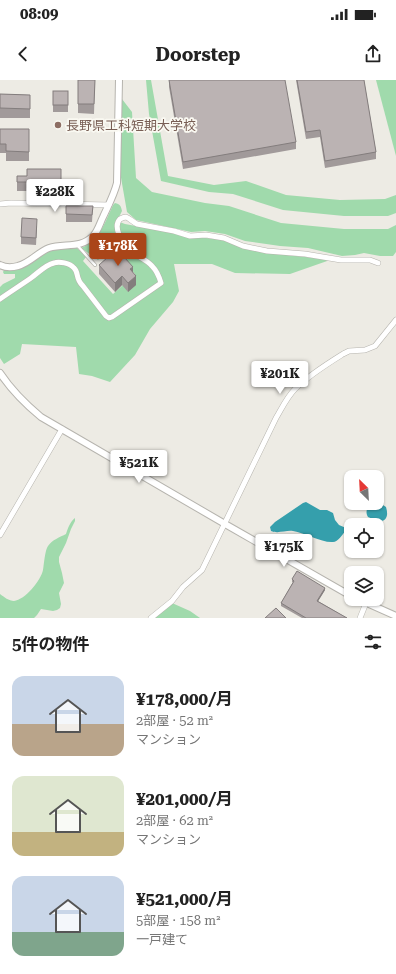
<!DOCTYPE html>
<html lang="ja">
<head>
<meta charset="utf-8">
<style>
	body { margin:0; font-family:"Roboto Serif","Noto Sans JP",serif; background:#f6f6f6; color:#222; height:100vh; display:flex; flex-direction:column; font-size:15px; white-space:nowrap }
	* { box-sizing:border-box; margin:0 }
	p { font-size:13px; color:#767676 }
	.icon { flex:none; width:22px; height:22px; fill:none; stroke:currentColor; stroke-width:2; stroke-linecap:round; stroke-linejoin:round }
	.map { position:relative; height:538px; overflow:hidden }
	.details { display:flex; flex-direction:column; background:#fff; flex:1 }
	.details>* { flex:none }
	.needle { width:26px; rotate:336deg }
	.fabs { position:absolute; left:344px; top:390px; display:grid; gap:8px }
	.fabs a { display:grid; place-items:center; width:40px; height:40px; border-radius:8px; background:#fff; box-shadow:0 1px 3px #0004; font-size:20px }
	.price { position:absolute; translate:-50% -34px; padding:0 9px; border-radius:4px; background:#fff; color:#222; font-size:13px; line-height:26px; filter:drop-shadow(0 1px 2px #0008) }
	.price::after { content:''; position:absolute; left:50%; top:24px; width:12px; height:9px; margin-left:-6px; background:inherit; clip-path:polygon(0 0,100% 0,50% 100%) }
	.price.active { background:#aa4518; color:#fff }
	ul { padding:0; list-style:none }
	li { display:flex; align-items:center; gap:12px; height:100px; padding:0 12px }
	li span { display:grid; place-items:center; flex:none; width:112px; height:80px; border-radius:12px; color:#555 }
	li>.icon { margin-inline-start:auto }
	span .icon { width:48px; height:48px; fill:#fffc; stroke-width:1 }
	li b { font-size:17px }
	h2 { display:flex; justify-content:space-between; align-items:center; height:48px; padding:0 12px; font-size:17px }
	.status { display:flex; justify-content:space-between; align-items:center; height:28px; padding:0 20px; background:#fff; direction:ltr }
	.status svg { height:11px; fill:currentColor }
	header { display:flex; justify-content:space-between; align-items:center; height:52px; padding:0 12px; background:#fff; font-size:18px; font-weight:700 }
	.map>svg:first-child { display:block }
	.green { fill:#a0daac }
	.water { fill:#359fac }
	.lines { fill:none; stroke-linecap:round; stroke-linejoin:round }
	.service-casing { stroke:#b6b4ae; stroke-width:4 }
	.minor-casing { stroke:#b6b4ae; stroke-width:6 }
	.tertiary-casing { stroke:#b6b4ae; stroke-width:8 }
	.service { stroke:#fff; stroke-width:2.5 }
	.minor { stroke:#fff; stroke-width:5 }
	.tertiary { stroke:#fff; stroke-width:6 }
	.wall { fill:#a19a9a }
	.shaded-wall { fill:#837d7d }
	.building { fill:#bbb3b3; stroke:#837d7d }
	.education-dot { fill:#8d6e63; stroke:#faf9f2; stroke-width:1.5 }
	.labels { text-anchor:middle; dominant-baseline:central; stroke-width:3.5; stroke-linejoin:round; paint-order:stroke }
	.education-label { font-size:13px; fill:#785e54; stroke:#faf9f2; text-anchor:start }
</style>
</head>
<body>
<div class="status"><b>08:09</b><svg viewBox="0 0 49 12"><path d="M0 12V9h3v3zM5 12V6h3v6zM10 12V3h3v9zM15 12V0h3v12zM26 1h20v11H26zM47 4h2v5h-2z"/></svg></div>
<header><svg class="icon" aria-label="back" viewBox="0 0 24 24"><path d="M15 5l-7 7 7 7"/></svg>Doorstep<svg class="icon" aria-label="share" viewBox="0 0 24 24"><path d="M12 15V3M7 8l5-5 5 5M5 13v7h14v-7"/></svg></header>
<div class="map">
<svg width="396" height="538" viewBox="0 0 396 538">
	<rect width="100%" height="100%" fill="#edebe4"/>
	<g class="green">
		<polygon points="146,0 151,0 168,96 214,105 246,101 286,115 340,120 385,119 396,115 396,133 388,136 344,136 283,130 233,114 209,112 161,101 149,34"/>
		<polygon points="376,0 396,0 396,76"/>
		<polygon points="122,19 132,32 136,98 152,112 205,123 229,126 281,143 344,149 388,149 396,145 396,172 393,176 380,176 364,173 355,175 342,176 308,168 280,166 245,161 225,154 205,151 191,152 136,140 127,132 120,92"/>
		<path d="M115,123c5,1 6,3 7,8l-5,10 8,3 49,9 16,5h16l17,2 19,8 25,5 39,4 24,3 -40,14 -55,-1 -23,-9h-38l5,27 -6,11 -23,27 -15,26 -25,27 -18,-6 -13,-2 -3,-27 -54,-3 -2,10 -16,10 -4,-6v-71l3,-3 12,-6v-4h-11l-1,-2 1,-2c8,-1 16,0 24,-5 8,-4 14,-12 23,-15 8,-3 18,-1 26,-2l9,9 -3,4 30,33 22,-20 -17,-20 -3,2 -6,-6 -11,10 -17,-12c19,-8 24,-26 32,-43z"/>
		<path d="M75,438v3l-4,8 -5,14 -7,14v5l3,11 2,10 -5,10 2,11 -1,4 -3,2 -4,1 -12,-2 -4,6 -3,3h-34v-24c4,3 9,7 14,7 11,-1 27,-21 29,-31 1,-6 2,-20 5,-24 4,-6 12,-9 18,-12 2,-6 4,-12 9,-16z"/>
		<polygon points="172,523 190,531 200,538 155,538"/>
	</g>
	<g class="water">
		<path d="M377,421l9,6c2,7 2,13 -6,15l-12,-5c-3,-5 -1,-9 2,-14h7z"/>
		<path d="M306,422l14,8h7l6,3 2,7 4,5 7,3v2c-3,4 -8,12 -13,12 -11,1 -28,-9 -40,-11 -7,-1 -15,3 -22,0l-1,-4 5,-5 28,-19z"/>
	</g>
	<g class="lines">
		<defs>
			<polyline id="service" points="77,165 95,185"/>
			<g id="minor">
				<polyline points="0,124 11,123 109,125"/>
				<path d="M0,219c10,-7 21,-14 31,-21 7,-5 14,-13 23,-15 5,-2 16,0 20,5 5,4 1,11 9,18l23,30 3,2 3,-1 49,-34c-2,-7 -4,-12 -9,-17 -6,-7 -16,-10 -23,-16 -6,-6 -17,-23 -9,-31 2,-1 4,-2 6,-2 3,1 7,5 11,7l37,7 16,5 16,-1 18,3 19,8 24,5 38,3 36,6h29l8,3"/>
				<polyline points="0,455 62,349"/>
				<path d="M151,538l21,-17 11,-14 19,-17 74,-152c6,-10 11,-21 19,-29 14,-14 32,-25 48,-35l6,-3 16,-1 10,-4 21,-26"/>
				<polyline points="360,538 366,523"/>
			</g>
			<g id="tertiary">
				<path d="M0,185c6,3 11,3 18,1 12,-3 20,-14 31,-18 15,-5 32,1 44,-12 5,-5 7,-13 10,-19 5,-11 11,-22 14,-34l2,-103"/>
				<path d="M0,293c12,18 24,30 41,44l184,107 126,72"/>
				<polyline points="358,519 396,536"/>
			</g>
		</defs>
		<use href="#service" class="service-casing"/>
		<use href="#minor" class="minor-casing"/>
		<use href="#tertiary" class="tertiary-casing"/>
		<use href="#service" class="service"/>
		<use href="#minor" class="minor"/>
		<use href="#tertiary" class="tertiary"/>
	</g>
	<g class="wall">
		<polygon points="78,0 95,0 94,34 78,33"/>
		<polygon points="169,0 296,62 296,69 183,89 169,7"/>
		<polygon points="296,0 364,0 376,72 376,79 325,88 320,57 306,59"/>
		<rect x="53" y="11" width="15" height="21"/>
		<polygon points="0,14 30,15 30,38 0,38"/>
		<polygon points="0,49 29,49 29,81 6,81 6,73 0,73"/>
		<polygon points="61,89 61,117 27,117 27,111 17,111 17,96 27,96"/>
		<polygon points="66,126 93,126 92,142 66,142"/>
		<polygon points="37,146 36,165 21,164 21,157"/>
		<polygon points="99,185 133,192 136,205 128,212 122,205 115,212 99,194"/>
		<polygon points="292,499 325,510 318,521 347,538 302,538 281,526 281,523 293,502 292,502"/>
	</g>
	<g class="shaded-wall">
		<polygon points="133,187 133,196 130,189"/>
		<polygon points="122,196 122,205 115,212 115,203"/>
		<polygon points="136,196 136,205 128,212 128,203"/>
		<polygon points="325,508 325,510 317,523 317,521"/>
	</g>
	<g class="building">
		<polygon points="78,0 95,0 94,24 78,24"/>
		<polygon points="169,0 285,0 296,62 183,82"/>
		<polygon points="297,0 364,0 376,72 325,81 320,50 306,52"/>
		<rect x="53" y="11" width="15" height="14"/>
		<polygon points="0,14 30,15 30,29 0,28"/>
		<polygon points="0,49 29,49 29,72 6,71 6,64 0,64"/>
		<polygon points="27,89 61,89 61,108 27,108 27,102 17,102 17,96 27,96"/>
		<polygon points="66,126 93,126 92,135 66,134"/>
		<polygon points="22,138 37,139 36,158 21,157"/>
		<polygon points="117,169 133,187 130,189 136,196 128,203 122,196 115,203 99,185"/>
		<polygon points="297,491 325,508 317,521 347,538 306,538 281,523 294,501 292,499"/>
		<polygon points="276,528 286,538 265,538"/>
	</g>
	<circle class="education-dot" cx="58" cy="45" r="4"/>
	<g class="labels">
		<g class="education-label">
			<text x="66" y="45">長野県工科短期大学校</text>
		</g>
	</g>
</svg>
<div class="fabs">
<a><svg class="needle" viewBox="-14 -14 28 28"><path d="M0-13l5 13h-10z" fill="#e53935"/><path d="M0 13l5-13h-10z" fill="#767676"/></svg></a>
<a><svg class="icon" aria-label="locate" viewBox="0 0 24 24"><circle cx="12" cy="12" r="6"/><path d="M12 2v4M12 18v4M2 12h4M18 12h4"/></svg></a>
<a><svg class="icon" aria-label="layers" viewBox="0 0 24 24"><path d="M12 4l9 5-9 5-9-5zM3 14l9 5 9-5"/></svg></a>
</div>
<b class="price" style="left:55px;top:133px">¥228K</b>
<b class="price active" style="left:118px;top:187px">¥178K</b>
<b class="price" style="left:280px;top:315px">¥201K</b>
<b class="price" style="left:139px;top:404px">¥521K</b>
<b class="price" style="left:284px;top:488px">¥175K</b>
</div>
<section class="details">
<h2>5件の物件<svg class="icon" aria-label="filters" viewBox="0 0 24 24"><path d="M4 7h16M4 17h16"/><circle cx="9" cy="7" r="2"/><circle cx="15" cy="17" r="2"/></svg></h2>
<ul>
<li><span style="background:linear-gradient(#c9d6e8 60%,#b9a48a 0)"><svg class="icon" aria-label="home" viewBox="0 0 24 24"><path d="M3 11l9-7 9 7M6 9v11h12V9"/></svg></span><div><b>¥178,000/月</b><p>2部屋 · 52 m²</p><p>マンション</p></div></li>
<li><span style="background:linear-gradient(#dfe7d0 70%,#c2b280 0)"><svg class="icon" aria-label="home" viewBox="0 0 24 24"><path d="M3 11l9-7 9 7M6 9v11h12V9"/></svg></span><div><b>¥201,000/月</b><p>2部屋 · 62 m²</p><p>マンション</p></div></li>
<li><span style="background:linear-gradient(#c9d6e8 70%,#7fa58c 0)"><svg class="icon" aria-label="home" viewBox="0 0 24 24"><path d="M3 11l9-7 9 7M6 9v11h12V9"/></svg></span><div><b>¥521,000/月</b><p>5部屋 · 158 m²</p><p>一戸建て</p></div></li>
</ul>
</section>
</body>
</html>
